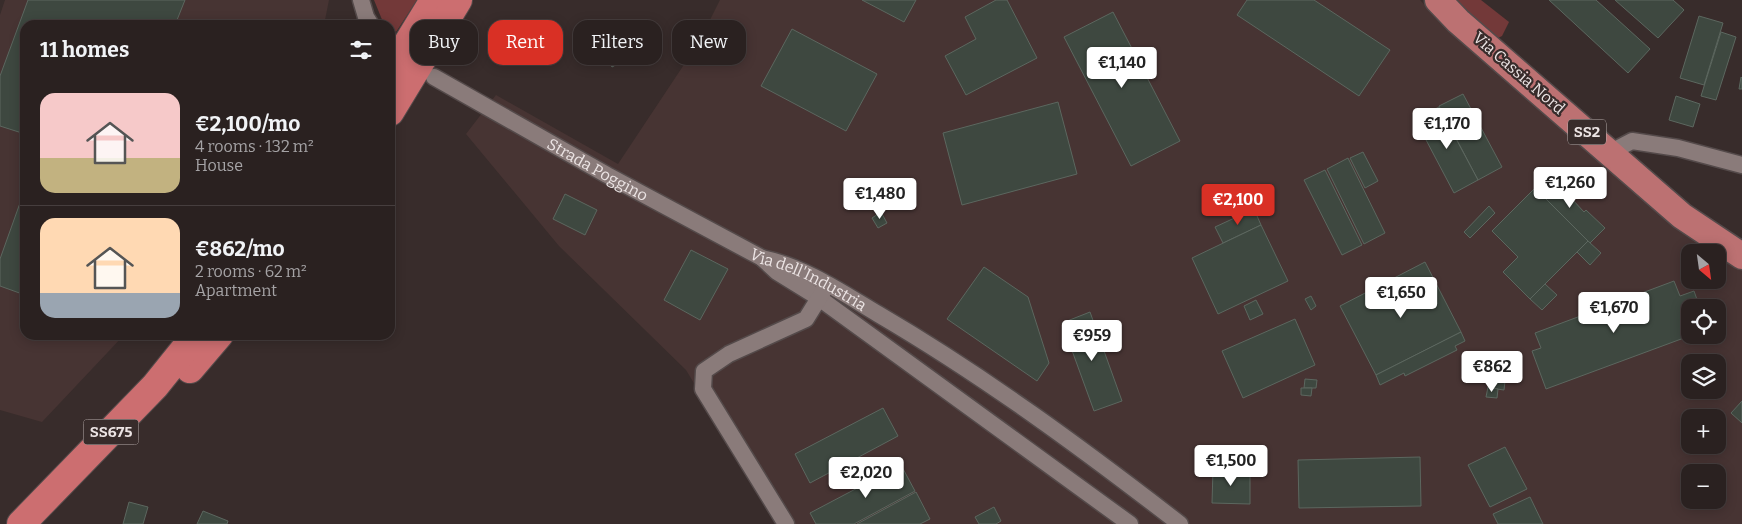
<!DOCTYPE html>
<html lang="en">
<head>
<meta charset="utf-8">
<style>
	body { margin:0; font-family:Bitter,serif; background:#362e2d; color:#f1f3f6; height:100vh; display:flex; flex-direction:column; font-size:19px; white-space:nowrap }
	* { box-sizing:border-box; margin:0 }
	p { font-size:16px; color:#a5a3a5 }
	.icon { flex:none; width:28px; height:28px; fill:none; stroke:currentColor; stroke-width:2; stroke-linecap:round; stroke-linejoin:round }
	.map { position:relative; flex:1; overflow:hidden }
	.drawer { position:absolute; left:20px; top:20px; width:375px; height:320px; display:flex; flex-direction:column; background:#2a2120; border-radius:15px; box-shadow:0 2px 12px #0003,0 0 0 1px #463e3e }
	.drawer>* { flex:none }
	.hud { position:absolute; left:410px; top:20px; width:475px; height:45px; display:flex; gap:10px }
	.needle { width:32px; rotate:151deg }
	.buttons { position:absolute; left:1681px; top:244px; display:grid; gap:10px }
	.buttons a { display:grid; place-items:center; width:45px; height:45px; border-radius:10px; background:#2a2120; box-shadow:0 2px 12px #0003,0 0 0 1px #463e3e; font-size:25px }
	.price { position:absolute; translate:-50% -42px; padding:0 11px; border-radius:5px; background:#fff; color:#222; font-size:16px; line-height:32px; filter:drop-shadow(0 1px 2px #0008) }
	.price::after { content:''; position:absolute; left:50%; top:30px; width:15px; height:11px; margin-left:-8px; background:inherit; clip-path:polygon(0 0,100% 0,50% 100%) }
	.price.current { background:#d93025; color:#fff }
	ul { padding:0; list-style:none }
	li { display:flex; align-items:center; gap:15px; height:125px; padding:0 20px }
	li+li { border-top:1px solid #463e3e }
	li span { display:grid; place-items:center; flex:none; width:140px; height:100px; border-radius:15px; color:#555 }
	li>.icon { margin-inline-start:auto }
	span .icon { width:60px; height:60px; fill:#fffc; stroke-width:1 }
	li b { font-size:21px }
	h2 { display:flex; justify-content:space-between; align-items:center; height:60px; padding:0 20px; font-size:21px }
	.pill { padding:0 18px; border-radius:15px; background:#2a2120; box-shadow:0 2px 12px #0003,0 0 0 1px #463e3e; font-size:18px; line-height:45px }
	.pill.current { background:#d93025; color:#fff }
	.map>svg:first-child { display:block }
	.built { fill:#473433; fill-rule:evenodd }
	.green { fill:#733939 }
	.building { fill:#3e4840; stroke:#5c675f }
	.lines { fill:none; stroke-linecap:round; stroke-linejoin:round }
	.minor-casing { stroke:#544a4a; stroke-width:19 }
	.primary-casing { stroke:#544a4a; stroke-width:29 }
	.trunk-casing { stroke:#544a4a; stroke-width:30 }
	.minor { stroke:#8a7b7a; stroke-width:16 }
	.primary { stroke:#bc7172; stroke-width:26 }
	.trunk { stroke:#cc6e70; stroke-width:28 }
	.labels { text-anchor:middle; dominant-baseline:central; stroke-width:4.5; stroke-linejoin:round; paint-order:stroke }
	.shield { fill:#382c2b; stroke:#b6adac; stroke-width:1 }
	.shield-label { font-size:15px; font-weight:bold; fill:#ece4e4 }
	.street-label { font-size:16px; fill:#ece4e4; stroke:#382c2b }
</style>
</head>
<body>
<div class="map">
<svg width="1742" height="524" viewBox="0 0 1742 524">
	<rect width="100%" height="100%" fill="#382c2b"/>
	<g class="built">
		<polygon points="5,0 329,0 324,25 25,25 25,335 124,335 42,422 0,410 0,15"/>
		<path d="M720,0h700l13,14 309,253v257h-963l-93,-154 -127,-124 -93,-112 30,-39 122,69 81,-122zM1690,252h28v28h-28zM1690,308h28v27h-28zM1690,362h28v28h-28zM1690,418h28v27h-28zM1690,472h28v28h-28z"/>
	</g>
	<g class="green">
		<polygon points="374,0 417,0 396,32 390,25 383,22"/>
		<polygon points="1455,0 1481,0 1509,22 1502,36 1494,40"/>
	</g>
	<g class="building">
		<polygon points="28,0 185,0 175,25 25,25 25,134 0,126 0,76"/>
		<polygon points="862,0 916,0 904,22"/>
		<polygon points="996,0 1007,0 1037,58 966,95 945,56 976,39 965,17"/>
		<polygon points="1247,0 1314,0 1390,50 1359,96 1237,15"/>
		<polygon points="1549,0 1596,0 1650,49 1628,73"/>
		<polygon points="1615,0 1673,0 1684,10 1658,38"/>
		<polygon points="1113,12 1180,141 1131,166 1064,37"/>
		<polygon points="1699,16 1723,23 1704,85 1680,78"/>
		<polygon points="629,26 643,50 612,67 599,43"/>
		<polygon points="792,29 877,74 846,131 761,86"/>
		<polygon points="1721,32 1736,37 1716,100 1701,96"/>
		<polygon points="1741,77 1742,78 1742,89 1739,89"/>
		<polygon points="1463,94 1502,167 1478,180 1439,106"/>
		<polygon points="1676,96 1700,104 1693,127 1669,120"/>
		<polygon points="1058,102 1077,174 962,205 943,133"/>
		<polygon points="1439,107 1478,180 1454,193 1415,119"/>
		<polygon points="1363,152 1378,181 1365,188 1350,158"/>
		<polygon points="1348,158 1385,233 1364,244 1327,169"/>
		<polygon points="1325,170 1362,245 1342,255 1304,180"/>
		<polygon points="1549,174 1584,212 1586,210 1605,228 1590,243 1535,188"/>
		<polygon points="1535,188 1588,241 1530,299 1503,272 1518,257 1492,231"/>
		<polygon points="25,189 25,295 0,286 0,259"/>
		<polygon points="565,194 597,210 585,235 553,219"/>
		<polygon points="1489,206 1495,213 1470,238 1464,232"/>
		<polygon points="1254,209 1261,225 1223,243 1215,227"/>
		<polygon points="881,212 887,223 878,228 872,218"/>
		<polygon points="1261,225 1288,281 1218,314 1192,258"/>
		<polygon points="1588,241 1601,253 1590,265 1577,252"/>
		<polygon points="691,250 728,269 700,320 664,300"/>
		<polygon points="1425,262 1461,332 1376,375 1340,306"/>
		<polygon points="984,267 1028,297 1049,363 1037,381 947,319"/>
		<polygon points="1674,281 1680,296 1694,291 1700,308 1690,308 1690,335 1692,335 1546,389 1532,351 1541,348 1535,333"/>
		<polygon points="1545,284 1557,295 1542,310 1530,299"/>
		<polygon points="1311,296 1316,306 1311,310 1305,299"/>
		<polygon points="1256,300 1263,314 1250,320 1244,306"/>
		<polygon points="1090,312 1122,401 1094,411 1062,323"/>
		<polygon points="1295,319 1315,365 1243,398 1222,351"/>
		<polygon points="1461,332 1465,341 1455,346 1457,350 1405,376 1404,373 1380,385 1376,375"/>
		<polygon points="1305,379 1317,380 1316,388 1304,388"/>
		<polygon points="1491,379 1505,381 1504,390 1490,388"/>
		<polygon points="1488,387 1498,389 1497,398 1486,397"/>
		<polygon points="1301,388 1312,388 1311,396 1301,395"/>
		<polygon points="1742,401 1742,423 1731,413"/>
		<polygon points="883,408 898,436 810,483 795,454"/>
		<polygon points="1505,447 1527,489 1490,507 1468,465"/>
		<polygon points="1420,457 1421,506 1299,508 1298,460"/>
		<polygon points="901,465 915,491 854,524 816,524 810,513"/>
		<polygon points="1213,470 1250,470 1250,504 1212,503"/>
		<polygon points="916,492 930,519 920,524 857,524"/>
		<polygon points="1530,497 1543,524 1498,524 1493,514"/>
		<polygon points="129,502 148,507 143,524 123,524"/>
		<polygon points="994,507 1001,521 996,524 979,524 975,517"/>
		<polygon points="203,511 228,521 227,524 197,524"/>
	</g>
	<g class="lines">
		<defs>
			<g id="minor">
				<polyline points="361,0 366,17 371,25"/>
				<path id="s1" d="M434,77l173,98 155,83c43,9 79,34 116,56 106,62 205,135 302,210"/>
				<polyline points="1611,152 1632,141 1678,148 1742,165"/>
				<polyline points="762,258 777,272 819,298 1130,524"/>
				<polyline points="786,524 703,389 704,371 729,354 806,319 824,290"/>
			</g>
			<polyline id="primary" points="1438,0 1458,21 1682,216 1742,256"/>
			<g id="trunk">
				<polyline points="390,72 434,0"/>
				<polyline points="390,112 458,0"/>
				<polyline points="190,369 219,335"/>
				<polyline points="21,524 155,386 196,335"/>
			</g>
		</defs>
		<use href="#minor" class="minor-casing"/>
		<use href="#primary" class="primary-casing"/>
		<use href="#trunk" class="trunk-casing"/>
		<use href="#minor" class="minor"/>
		<use href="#primary" class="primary"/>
		<use href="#trunk" class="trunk"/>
	</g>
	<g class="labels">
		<g class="shield">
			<rect x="1568" y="119.5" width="38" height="25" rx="4"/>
			<rect x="83.5" y="419.5" width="55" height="25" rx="4"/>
		</g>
		<g class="shield-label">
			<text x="1587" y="132">SS2</text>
			<text x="111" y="432">SS675</text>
		</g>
		<g class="street-label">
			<text transform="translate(1519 73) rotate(41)">Via Cassia Nord</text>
			<text stroke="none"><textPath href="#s1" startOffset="188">Strada Poggino</textPath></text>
			<text stroke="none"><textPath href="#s1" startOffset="426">Via dell'Industria</textPath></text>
		</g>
	</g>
</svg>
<div class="buttons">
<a><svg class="needle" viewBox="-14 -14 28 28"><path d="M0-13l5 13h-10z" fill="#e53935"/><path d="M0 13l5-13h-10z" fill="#a5a3a5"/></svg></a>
<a><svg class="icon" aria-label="locate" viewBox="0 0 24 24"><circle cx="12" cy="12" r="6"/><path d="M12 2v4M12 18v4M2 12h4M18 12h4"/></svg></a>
<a><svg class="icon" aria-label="layers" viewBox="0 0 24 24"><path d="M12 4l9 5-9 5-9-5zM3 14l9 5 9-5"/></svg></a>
<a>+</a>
<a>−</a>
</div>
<b class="price" style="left:1122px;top:89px">€1,140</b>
<b class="price" style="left:1447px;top:150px">€1,170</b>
<b class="price" style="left:1570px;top:209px">€1,260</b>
<b class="price" style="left:880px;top:220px">€1,480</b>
<b class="price current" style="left:1238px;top:226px">€2,100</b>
<b class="price" style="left:1401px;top:319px">€1,650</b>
<b class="price" style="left:1614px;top:334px">€1,670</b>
<b class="price" style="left:1092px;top:362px">€959</b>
<b class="price" style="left:1492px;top:393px">€862</b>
<b class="price" style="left:1231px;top:487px">€1,500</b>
<b class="price" style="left:866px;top:499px">€2,020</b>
<div class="hud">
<a class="pill">Buy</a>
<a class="pill current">Rent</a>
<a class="pill">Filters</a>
<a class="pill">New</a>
</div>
<section class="drawer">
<h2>11 homes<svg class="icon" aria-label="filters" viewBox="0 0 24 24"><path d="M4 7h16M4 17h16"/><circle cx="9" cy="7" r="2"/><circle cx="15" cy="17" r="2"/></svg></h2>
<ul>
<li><span style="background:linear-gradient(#f6c9c9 65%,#c2b280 0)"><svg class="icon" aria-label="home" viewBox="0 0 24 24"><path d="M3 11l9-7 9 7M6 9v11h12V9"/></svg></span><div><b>€2,100/mo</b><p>4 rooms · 132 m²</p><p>House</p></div></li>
<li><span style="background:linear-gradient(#ffd9b3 75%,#9aa5b1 0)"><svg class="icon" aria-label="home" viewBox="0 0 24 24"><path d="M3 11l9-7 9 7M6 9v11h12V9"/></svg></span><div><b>€862/mo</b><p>2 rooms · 62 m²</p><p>Apartment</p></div></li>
</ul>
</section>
</div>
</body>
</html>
